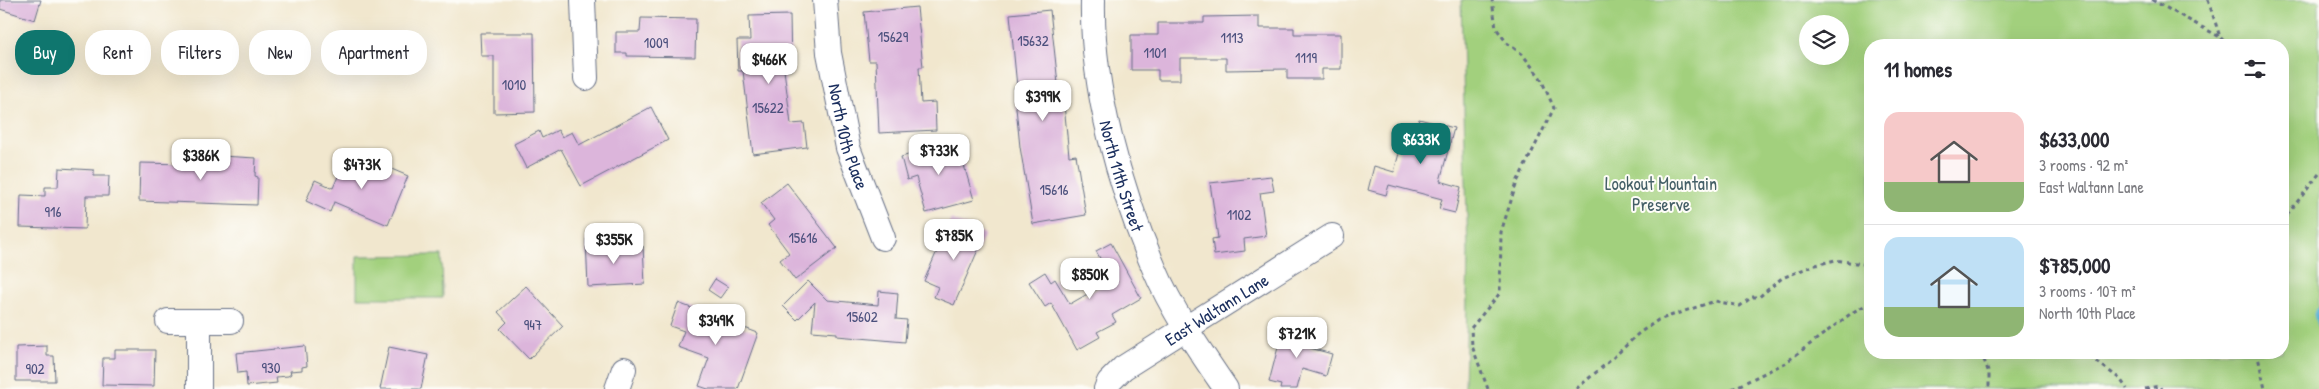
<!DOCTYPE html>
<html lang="en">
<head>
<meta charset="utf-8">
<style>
	body { margin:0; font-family:"Patrick Hand",sans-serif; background:#f2f2f3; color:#2b2b33; height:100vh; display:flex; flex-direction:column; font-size:19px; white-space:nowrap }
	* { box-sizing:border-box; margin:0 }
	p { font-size:16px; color:#7c7c81 }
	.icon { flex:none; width:28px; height:28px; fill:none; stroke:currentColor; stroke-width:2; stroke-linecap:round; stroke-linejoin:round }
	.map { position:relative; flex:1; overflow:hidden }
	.panel { position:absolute; left:1864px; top:39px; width:425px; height:320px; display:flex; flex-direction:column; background:#fff; border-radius:20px; box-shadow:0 5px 20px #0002 }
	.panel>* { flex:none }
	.top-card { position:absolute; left:15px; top:30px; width:475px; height:45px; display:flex; gap:10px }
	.tools { position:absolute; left:1799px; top:15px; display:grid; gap:10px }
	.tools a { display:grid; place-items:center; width:50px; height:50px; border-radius:50%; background:#fff; box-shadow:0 5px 20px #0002; font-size:25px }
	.price { position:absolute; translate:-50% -42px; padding:0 11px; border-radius:10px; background:#fff; color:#222; font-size:16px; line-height:32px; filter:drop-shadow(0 1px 2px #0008) }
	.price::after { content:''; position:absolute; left:50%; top:30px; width:15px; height:11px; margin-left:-8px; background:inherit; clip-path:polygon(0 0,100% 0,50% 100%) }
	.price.active { background:#0f766e; color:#fff }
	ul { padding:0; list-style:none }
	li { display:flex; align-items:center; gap:15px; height:125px; padding:0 20px }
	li+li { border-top:1px solid #e1e1e2 }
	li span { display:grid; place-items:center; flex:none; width:140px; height:100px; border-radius:15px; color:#555 }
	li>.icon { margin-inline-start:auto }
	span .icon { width:60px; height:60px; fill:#fffc; stroke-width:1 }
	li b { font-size:21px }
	h2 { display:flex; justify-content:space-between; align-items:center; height:60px; padding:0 20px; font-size:21px }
	.tag { padding:0 18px; border-radius:20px; background:#fff; box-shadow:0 5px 20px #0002; font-size:18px; line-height:45px }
	.tag.active { background:#0f766e; color:#fff }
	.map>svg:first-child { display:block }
	.green { fill:#a2d07d; stroke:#5e806e; fill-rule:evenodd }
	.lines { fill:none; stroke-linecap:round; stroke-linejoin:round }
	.stream { stroke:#5ab0d6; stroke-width:5 }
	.building { fill:#dcb5db }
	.minor-casing { stroke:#666f85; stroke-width:26 }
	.path { stroke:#666f85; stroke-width:3; stroke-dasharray:4 4; stroke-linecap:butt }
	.minor { stroke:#fff; stroke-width:24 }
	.labels { text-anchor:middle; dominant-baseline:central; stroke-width:4; stroke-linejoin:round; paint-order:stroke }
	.number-label { font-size:15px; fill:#4b507d }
	.street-label { font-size:18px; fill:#1b2f5e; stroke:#fdfcf7 }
	.park-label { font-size:18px; fill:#445f67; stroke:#fdfcf7 }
</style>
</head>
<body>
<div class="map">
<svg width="2319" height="389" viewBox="0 0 2319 389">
	<rect width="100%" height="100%" fill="#fdfcf7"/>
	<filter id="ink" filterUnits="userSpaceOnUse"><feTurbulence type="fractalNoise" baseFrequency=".02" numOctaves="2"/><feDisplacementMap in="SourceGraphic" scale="10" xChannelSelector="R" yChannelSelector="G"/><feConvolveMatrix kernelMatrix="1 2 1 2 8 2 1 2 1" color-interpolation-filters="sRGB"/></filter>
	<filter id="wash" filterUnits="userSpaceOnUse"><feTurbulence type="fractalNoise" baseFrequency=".0096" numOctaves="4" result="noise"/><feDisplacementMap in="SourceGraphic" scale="20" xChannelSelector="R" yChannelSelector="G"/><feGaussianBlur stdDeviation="1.12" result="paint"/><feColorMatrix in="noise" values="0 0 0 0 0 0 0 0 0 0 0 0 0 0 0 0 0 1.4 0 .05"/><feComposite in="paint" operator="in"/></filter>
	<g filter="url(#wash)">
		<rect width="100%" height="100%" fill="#f1e7ce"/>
		<g class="green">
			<path d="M1461,0h858v389h-854l3,-136zM1808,24h32v32h-32zM1870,45h412v307h-412z"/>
			<polygon points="442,255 443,298 357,298 357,256"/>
		</g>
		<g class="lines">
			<polyline class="stream" points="2319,310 2316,314 2319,326"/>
		</g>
		<g id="blocks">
			<g class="building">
				<polygon points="0,0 41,0 35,20 0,9"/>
				<polygon points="917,7 923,67 919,67 921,103 935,102 936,130 879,133 876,61 869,61 864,12"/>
				<polygon points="1050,10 1058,84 1062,83 1069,156 1076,155 1086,215 1033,224 1020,147 1014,88 1017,87 1010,14"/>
				<polygon points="790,15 791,70 784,70 791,124 804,123 807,147 753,154 743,71 738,71 737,40 750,40 749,16"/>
				<polygon points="1259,16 1259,28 1294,28 1294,34 1341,34 1341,69 1322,69 1322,79 1287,79 1287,69 1226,70 1226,58 1180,58 1180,80 1158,80 1158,70 1131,70 1131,35 1158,35 1158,23 1204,23 1204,17"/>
				<polygon points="641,18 696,19 695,57 627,56 627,53 616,53 616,32 640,32"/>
				<polygon points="480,33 534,33 535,112 494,113 494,56 481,56"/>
				<polygon points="651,107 668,140 581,186 561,149 526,168 514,144 539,131 542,138 558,130 562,137 572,132 579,145"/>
				<polygon points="1419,119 1454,128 1440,181 1461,187 1455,213 1439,209 1442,199 1389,185 1386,195 1368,190 1374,166 1394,172 1406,127 1416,129"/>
				<polygon points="957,141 974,200 926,213 916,177 907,180 901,157"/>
				<polygon points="185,154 256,158 255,176 258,177 257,205 139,201 140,163 185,164"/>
				<polygon points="346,158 365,166 368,159 408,176 388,225 334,202 330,212 306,201 315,180 333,188"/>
				<polygon points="59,168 94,170 94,176 109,176 108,196 86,196 85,229 20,227 21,195 45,196 45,187 58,187"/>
				<polygon points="1271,176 1274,191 1260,193 1266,236 1244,239 1245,251 1214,255 1212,239 1218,238 1210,183"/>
				<polygon points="787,183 837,248 795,280 780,260 789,253 768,225 774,220 761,203"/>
				<polygon points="951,219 985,234 954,305 934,297 938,287 924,281"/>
				<polygon points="605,238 606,248 643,246 645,284 588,287 586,239"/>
				<polygon points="1111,243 1141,298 1112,315 1116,322 1097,332 1100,337 1077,350 1051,303 1045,307 1029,282 1045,272 1051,282 1055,279 1070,304 1112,280 1096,251"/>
				<polygon points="715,279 728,287 720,298 708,290"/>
				<polygon points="808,281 827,300 878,305 879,291 898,293 896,319 907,320 905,342 837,336 837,333 812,331 815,302 797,320 783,306"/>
				<polygon points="526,286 563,326 529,359 500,329 507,322 498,312"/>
				<polygon points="678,303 758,333 738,389 708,389 699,386 709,358 678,347 684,331 670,326"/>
				<polygon points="1283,328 1314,335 1310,348 1332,354 1326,376 1302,369 1297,389 1280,389 1281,385 1269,382"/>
				<polygon points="47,346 47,356 54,356 55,381 16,381 16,347"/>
				<polygon points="305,346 307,366 302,367 302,370 290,371 291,374 288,376 276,377 277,383 247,386 246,372 238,373 236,353"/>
				<polygon points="389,347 428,355 421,389 380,389"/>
				<polygon points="115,350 155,350 154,386 102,385 103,358 115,358"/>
			</g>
		</g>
	</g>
	<g filter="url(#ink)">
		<use href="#blocks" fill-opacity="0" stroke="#666f85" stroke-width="1"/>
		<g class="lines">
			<defs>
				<g id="minor">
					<polyline points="583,0 586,78"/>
					<path id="s1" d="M825,0l4,53 19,95 35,90"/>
					<path id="s2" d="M1093,0c-2,88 27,188 61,268 18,43 46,83 72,121"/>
					<polyline points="168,321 231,321"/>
					<polyline points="199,321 199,389"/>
					<polyline points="617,389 624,369"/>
					<path id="s3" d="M1106,389l3,-7 14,-14 209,-132"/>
				</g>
			</defs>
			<use href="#minor" class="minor-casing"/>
			<g class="path">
				<polyline points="2152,0 2220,37"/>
				<polyline points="2208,0 2220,37 2227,45"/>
				<polyline points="2282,189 2287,215 2282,222"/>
				<polyline points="2287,215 2319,174"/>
				<polyline points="1981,352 1989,373 1989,389"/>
				<polyline points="2084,352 2120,379 2127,389"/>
				<polyline points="2257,352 2265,389"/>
				<polyline points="1488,389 1472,346 1471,328 1500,293 1501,232 1517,182 1554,108 1540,77 1522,54 1507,43 1496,28 1492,0"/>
				<polyline points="1576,389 1612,359 1638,334 1658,320 1715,301 1740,306 1752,297 1759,297 1782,278 1812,266 1835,260 1870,265"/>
				<polyline points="1732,389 1785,363 1853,312 1870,303"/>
				<polyline points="2145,389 2159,386 2161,389"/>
			</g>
			<use href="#minor" class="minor"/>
		</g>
	</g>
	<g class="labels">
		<g class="number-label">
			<text x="893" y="36">15629</text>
			<text x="1232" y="37">1113</text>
			<text x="1033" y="40">15632</text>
			<text x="656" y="42">1009</text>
			<text x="1155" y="52">1101</text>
			<text x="1306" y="57">1119</text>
			<text x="514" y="84">1010</text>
			<text x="768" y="107">15622</text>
			<text x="1054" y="189">15616</text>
			<text x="53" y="211">916</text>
			<text x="1239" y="214">1102</text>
			<text x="803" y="237">15616</text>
			<text x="862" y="316">15602</text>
			<text x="533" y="324">947</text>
			<text x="271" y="367">930</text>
			<text x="35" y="368">902</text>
		</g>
		<g class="street-label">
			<text stroke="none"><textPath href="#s1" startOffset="139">North 10th Place</textPath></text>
			<text stroke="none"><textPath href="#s2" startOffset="179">North 11th Street</textPath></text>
			<text stroke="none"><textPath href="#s3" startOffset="138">East Waltann Lane</textPath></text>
		</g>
		<g class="park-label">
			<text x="1661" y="183">Lookout Mountain<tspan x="1661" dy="21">Preserve</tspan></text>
		</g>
	</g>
</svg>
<div class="tools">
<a><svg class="icon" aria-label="layers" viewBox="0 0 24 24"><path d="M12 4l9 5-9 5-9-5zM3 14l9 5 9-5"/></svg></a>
</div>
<b class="price" style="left:769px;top:85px">$466K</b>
<b class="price" style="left:1043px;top:122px">$399K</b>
<b class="price active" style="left:1421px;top:165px">$633K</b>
<b class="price" style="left:939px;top:176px">$733K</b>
<b class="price" style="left:201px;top:181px">$386K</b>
<b class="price" style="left:362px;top:190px">$473K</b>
<b class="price" style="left:954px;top:261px">$785K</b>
<b class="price" style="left:614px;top:265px">$355K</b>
<b class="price" style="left:1090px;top:300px">$850K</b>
<b class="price" style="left:716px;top:346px">$349K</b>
<b class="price" style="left:1297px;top:359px">$721K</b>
<div class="top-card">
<a class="tag active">Buy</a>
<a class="tag">Rent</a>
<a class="tag">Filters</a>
<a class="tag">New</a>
<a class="tag">Apartment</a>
</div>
<section class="panel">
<h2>11 homes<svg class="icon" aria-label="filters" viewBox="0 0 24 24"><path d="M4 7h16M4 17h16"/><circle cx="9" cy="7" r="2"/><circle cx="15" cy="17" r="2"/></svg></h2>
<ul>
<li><span style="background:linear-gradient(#f6c9c9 70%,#8fb573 0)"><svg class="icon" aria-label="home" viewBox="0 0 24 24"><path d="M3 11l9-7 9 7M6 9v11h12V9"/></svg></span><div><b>$633,000</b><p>3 rooms · 92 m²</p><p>East Waltann Lane</p></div></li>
<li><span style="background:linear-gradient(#bfe0f5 70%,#8fb573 0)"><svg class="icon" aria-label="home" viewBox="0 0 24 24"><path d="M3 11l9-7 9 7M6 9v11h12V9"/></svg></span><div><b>$785,000</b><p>3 rooms · 107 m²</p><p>North 10th Place</p></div></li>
</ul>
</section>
</div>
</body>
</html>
